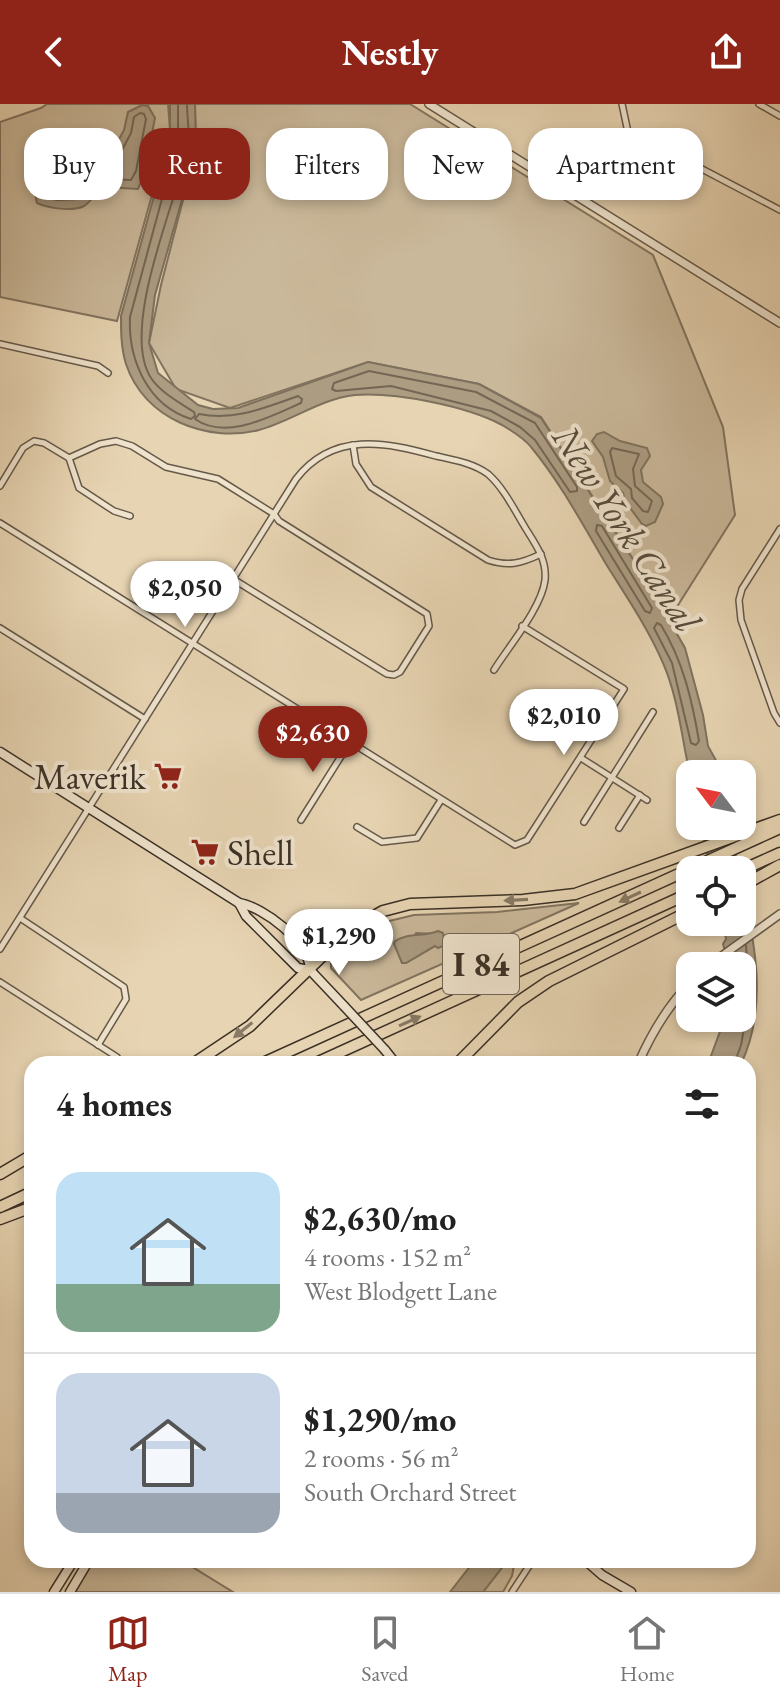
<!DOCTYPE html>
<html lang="en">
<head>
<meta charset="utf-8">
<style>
	body { margin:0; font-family:"EB Garamond",serif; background:#f6f6f6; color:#222; height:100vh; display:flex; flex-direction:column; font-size:30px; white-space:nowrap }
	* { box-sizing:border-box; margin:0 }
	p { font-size:26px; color:#767676 }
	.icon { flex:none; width:44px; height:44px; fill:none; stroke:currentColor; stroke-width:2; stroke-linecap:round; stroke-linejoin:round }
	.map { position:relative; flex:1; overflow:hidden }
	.sheet { position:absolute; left:24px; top:952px; width:732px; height:512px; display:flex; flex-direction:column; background:#fff; border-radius:24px; box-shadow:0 4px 12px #0003 }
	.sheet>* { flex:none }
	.guide { position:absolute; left:24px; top:24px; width:732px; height:72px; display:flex; gap:16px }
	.needle { width:52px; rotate:302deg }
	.buttons { position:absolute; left:676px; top:656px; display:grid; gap:16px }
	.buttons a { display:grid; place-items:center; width:80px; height:80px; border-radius:16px; background:#fff; box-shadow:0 4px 12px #0003; font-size:40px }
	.price { position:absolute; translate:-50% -68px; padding:0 18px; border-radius:28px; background:#fff; color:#222; font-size:26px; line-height:52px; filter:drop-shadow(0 2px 4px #0008) }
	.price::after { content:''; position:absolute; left:50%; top:48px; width:24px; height:18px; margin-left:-12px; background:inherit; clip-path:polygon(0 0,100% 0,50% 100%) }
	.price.selected { background:#8f2418; color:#fff }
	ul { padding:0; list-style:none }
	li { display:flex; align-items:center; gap:24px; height:200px; padding:0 32px }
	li+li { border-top:2px solid #e0e0e0 }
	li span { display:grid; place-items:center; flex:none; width:224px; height:160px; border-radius:24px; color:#555 }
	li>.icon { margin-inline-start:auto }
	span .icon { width:96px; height:96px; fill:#fffc; stroke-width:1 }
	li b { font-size:34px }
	h2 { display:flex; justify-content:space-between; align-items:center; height:96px; padding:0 32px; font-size:34px }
	.chip { padding:0 28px; border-radius:24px; background:#fff; box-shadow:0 4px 12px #0003; font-size:28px; line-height:72px }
	.chip.selected { background:#8f2418; color:#fff }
	header { display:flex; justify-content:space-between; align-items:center; height:104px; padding:0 32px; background:#8f2418; color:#fff; font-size:36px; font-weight:700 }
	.tab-bar { display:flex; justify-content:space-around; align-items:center; height:112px; border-top:2px solid #e0e0e0; background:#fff; font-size:22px; color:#767676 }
	.tab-bar a { display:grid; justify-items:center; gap:4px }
	.tab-bar .selected { color:#8f2418 }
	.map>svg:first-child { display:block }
	.green { fill:#cab89a; stroke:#827460; stroke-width:2; fill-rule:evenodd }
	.water { fill:#ac9c82; stroke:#7e715d; stroke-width:2 }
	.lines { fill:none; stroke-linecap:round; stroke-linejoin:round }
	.shore { stroke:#736654; stroke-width:2 }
	.minor-casing { stroke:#655949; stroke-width:8 }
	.tertiary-casing { stroke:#655949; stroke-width:10 }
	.secondary-casing { stroke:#3a3026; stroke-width:11 }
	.motorway-casing { stroke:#3a3026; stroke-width:13 }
	.minor { stroke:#efe3cd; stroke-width:5 }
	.tertiary { stroke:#efe3cd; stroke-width:7 }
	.secondary { stroke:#efe3cd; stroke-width:8 }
	.motorway { stroke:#e7d4b2; stroke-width:10 }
	.secondary-bridge-casing { stroke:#3a3026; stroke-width:11; stroke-linecap:butt }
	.secondary-bridge { stroke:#efe3cd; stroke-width:8 }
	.oneway { fill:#887a65 }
	.labels { text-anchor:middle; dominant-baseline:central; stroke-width:8; stroke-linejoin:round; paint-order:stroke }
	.shield { fill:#efe3cd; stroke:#706658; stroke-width:2 }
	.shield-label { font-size:34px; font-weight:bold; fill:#3a3026 }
	.poi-label { font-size:36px; fill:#3a3026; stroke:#efe3cd; text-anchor:end }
	.water-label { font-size:38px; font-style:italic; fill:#564b3d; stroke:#efe3cd }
</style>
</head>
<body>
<header><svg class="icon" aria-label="back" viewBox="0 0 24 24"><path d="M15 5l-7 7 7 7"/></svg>Nestly<svg class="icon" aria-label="share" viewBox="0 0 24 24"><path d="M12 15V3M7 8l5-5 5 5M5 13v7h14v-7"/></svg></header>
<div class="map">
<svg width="780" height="1488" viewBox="0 0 780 1488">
	<rect width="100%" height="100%" fill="#e7d4b2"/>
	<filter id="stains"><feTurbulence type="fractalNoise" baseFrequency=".0025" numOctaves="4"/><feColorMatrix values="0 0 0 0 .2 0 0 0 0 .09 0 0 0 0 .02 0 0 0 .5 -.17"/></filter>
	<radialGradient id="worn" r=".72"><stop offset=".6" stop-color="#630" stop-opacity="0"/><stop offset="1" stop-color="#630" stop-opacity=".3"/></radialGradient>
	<g class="green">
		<polygon points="47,0 168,0 170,26 117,217 0,193 0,18 41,4"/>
		<polygon points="195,0 410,0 653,151 723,323 735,411 668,517 640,466 541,313 479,280 368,258 230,304 176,285 149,239 161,181 196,46"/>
		<path d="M579,799l-218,97 -30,-32v-6l46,-38 37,-9 83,-3zM416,829l18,1 1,12 -29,17 -4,-1z"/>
		<polygon points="94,1456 181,1456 233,1488 75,1488"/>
		<polygon points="508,1456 515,1456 512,1472 503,1488 483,1488"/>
	</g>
	<g class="water">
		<path d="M170,0h25l1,46 -41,145 -6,48 9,30 40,32 15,4 25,-1 130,-46 111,22 62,34 99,152 45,78 18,67 5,31 11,20 1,8 -30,1c-8,-36 -12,-78 -27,-112 -15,-35 -37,-67 -57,-99 -23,-39 -46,-82 -75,-117 -7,-9 -19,-16 -29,-22 -35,-19 -107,-33 -147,-30 -35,4 -63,26 -96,35 -52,13 -115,-11 -133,-66 -5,-16 -5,-32 -5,-48l44,-160 5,-26z"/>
		<path d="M142,1l6,1 7,12 -11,56 -6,15 -35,-2c-7,5 -12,15 -19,19 -12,6 -36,2 -47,-3l-2,-9c14,-25 56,-41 82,-51l7,-13 4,-18z"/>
		<polygon points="604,328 620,337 647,344 650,352 641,366 643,378 661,393 663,400 655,418 646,422 642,420 625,397 623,389 610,377 603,353 592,337 597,330"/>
		<polygon points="701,722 729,722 739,766 711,766"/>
		<path d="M742,781c13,57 26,123 -1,179h-33l17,-46h17v-52h-13l-6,-22 3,-5 -3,-17h19z"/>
		<path d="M438,827l5,2 2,12 -7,3 -3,-2 -29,17h-4l-8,-19 1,-3c14,-9 30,-4 43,-10z"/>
		<polygon points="475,1456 508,1456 483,1488 450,1488"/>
	</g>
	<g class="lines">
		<g class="shore">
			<path d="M178,0v26l-5,28 -43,159c-2,42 17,88 61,102l4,-3 -1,-4c-14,-9 -34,-20 -43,-34 -31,-48 23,-173 36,-225 4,-15 0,-33 0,-49"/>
			<polygon points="140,9 144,10 146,15 136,67 131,76 101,75 79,95 57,96 45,93 46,86 90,58 122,46 131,29 134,13"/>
			<polygon points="369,267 476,288 535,319 577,383 577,387 570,388 535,336 520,323 491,307 391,282 336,287 332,285 334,279"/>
			<path d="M298,292l4,3 -1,4c-30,13 -75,38 -106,16l4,-5c36,7 65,-6 99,-18z"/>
			<polygon points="612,344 639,350 633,365 635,382 652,397 648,408 643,407 632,394 631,385 616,372 610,348"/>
			<polygon points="597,421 602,422 652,504 650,509 645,507 596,427"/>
			<path d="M657,519l4,2c22,36 31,75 38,116l-3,4 -5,-2 -19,-80 -18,-35z"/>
			<path d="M735,960c1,-9 6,-15 7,-24 6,-32 7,-63 4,-95"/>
		</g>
		<defs>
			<g id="minor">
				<polyline points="622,0 629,33"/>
				<polyline points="759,0 780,12"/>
				<polyline points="556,79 577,52 590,43 617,33 643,34 780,106"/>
				<polyline points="0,240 98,262 108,269"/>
				<path d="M353,341l3,19 15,23 117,73c21,7 34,3 53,-6"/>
				<polyline points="69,354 79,384 114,407 130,412"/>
				<polyline points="0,382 23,344 34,337 44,339 69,354 100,340 116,337 132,342 166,363 218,375 274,410 279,417 427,510 429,522 400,568 394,571 387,570 233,475"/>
				<polyline points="0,419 515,741 527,736 624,585 522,522"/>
				<polyline points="780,425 742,485 739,496 741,516 774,609 780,619"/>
				<polyline points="0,524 145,615"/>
				<polyline points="581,654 647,696"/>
				<polyline points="301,716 350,638"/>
				<polyline points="584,718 653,608"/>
				<polyline points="357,723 382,738 417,734 441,696"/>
				<polyline points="619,724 640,691"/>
				<polyline points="20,814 124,883 126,895 98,941"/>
				<path d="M0,845l296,-470c37,-48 90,-37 140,-23 18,4 37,7 52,18 16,14 27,37 38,55 10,16 21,31 19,51 -3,27 -36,66 -51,90"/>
				<polyline points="0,878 117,953"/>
				<polyline points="512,1488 533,1456"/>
			</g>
			<g id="tertiary">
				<polyline points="429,0 780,219"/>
				<polyline points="708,862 780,810"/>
				<path d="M638,960c13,-30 29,-57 52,-81"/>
			</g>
			<g id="secondary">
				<path d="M0,648l239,151c25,4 70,39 71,66"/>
				<polyline points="239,799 246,812 298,864 310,866 344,902"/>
				<polyline points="385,946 396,960"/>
				<polyline points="585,1456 602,1471 631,1488"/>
				<polyline points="54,1488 74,1456"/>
				<polyline points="70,1488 89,1456"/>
			</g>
			<g id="motorway">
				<polyline points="742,766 780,749"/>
				<polyline points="742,782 780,761"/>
				<polyline points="298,838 315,841 326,839 383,807 410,800 523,796 575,790 780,716"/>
				<polyline points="193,960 250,922 340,835"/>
				<polyline points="261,960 780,724"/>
				<polyline points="314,960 690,789"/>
				<polyline points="457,960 518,898 549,877 690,807"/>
				<polyline points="0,1070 32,1051"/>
				<polyline points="0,1103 32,1088"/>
				<polyline points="0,1115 32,1103"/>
			</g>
		</defs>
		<use href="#minor" class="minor-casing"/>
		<use href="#tertiary" class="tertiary-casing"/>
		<use href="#secondary" class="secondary-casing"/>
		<use href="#motorway" class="motorway-casing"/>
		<use href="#minor" class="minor"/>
		<use href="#tertiary" class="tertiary"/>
		<use href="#secondary" class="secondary"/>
		<use href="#motorway" class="motorway"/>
		<defs>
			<polyline id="secondary-bridge" points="344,902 385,946"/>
		</defs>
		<use href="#secondary-bridge" class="secondary-bridge-casing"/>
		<use href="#secondary-bridge" class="secondary-bridge"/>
	</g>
	<defs><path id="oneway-solid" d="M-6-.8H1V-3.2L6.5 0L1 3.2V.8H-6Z" transform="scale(2)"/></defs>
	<g class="oneway">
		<use href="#oneway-solid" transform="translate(630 793) rotate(155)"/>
		<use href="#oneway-solid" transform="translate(516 796) rotate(177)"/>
		<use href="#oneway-solid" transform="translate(410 917) rotate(-24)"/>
		<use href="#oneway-solid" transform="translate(243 926) rotate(141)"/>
	</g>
	<defs>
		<symbol id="supermarket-bare" viewBox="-9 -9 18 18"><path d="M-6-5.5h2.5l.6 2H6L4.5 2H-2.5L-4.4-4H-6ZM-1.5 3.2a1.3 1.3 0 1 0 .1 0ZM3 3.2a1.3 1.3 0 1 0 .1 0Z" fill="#8f2418" stroke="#efe3cd" stroke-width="2.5" paint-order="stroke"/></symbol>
	</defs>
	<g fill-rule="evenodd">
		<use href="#supermarket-bare" x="148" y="652" width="40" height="40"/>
		<use href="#supermarket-bare" x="185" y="728" width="40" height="40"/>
	</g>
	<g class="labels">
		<rect class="shield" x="443" y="830" width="76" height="60" rx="6"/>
		<g class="shield-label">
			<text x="481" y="860">I 84</text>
		</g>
		<g class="poi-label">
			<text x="146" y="672">Maverik</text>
			<text x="227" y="748" text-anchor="start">Shell</text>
		</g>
		<g class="water-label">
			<text transform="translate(627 424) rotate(57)">New York Canal</text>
		</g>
	</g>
	<rect width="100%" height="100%" filter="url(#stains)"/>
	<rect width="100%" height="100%" fill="url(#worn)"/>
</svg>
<div class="buttons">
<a><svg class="needle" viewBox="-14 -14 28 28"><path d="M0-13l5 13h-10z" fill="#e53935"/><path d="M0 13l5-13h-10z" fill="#767676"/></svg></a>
<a><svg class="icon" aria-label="locate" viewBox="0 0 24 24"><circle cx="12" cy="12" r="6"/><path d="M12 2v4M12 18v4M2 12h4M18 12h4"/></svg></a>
<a><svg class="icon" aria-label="layers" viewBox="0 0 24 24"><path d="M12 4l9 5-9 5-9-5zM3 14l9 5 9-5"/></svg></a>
</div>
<b class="price" style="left:185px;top:525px">$2,050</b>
<b class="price" style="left:564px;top:653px">$2,010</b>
<b class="price selected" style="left:313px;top:670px">$2,630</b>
<b class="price" style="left:339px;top:873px">$1,290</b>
<div class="guide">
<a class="chip">Buy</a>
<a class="chip selected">Rent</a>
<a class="chip">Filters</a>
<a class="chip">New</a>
<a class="chip">Apartment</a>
</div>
<section class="sheet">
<h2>4 homes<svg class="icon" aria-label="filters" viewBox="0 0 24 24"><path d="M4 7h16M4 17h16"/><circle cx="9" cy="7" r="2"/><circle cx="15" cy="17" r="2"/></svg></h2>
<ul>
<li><span style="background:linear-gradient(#bfe0f5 70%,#7fa58c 0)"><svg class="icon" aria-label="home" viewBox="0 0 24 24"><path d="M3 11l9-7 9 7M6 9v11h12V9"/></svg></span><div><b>$2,630/mo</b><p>4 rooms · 152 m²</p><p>West Blodgett Lane</p></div></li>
<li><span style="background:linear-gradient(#c9d6e8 75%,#9aa5b1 0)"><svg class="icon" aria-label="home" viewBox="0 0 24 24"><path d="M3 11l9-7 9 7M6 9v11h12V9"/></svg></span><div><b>$1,290/mo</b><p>2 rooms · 56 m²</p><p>South Orchard Street</p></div></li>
</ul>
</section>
</div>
<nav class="tab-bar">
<a class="selected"><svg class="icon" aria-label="map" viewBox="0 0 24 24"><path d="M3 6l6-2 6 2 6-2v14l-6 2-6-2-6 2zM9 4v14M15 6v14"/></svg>Map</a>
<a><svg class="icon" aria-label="saved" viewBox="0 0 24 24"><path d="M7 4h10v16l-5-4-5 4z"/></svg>Saved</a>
<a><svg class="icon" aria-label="home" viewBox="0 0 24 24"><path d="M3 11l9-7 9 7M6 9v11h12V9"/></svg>Home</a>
</nav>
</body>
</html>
